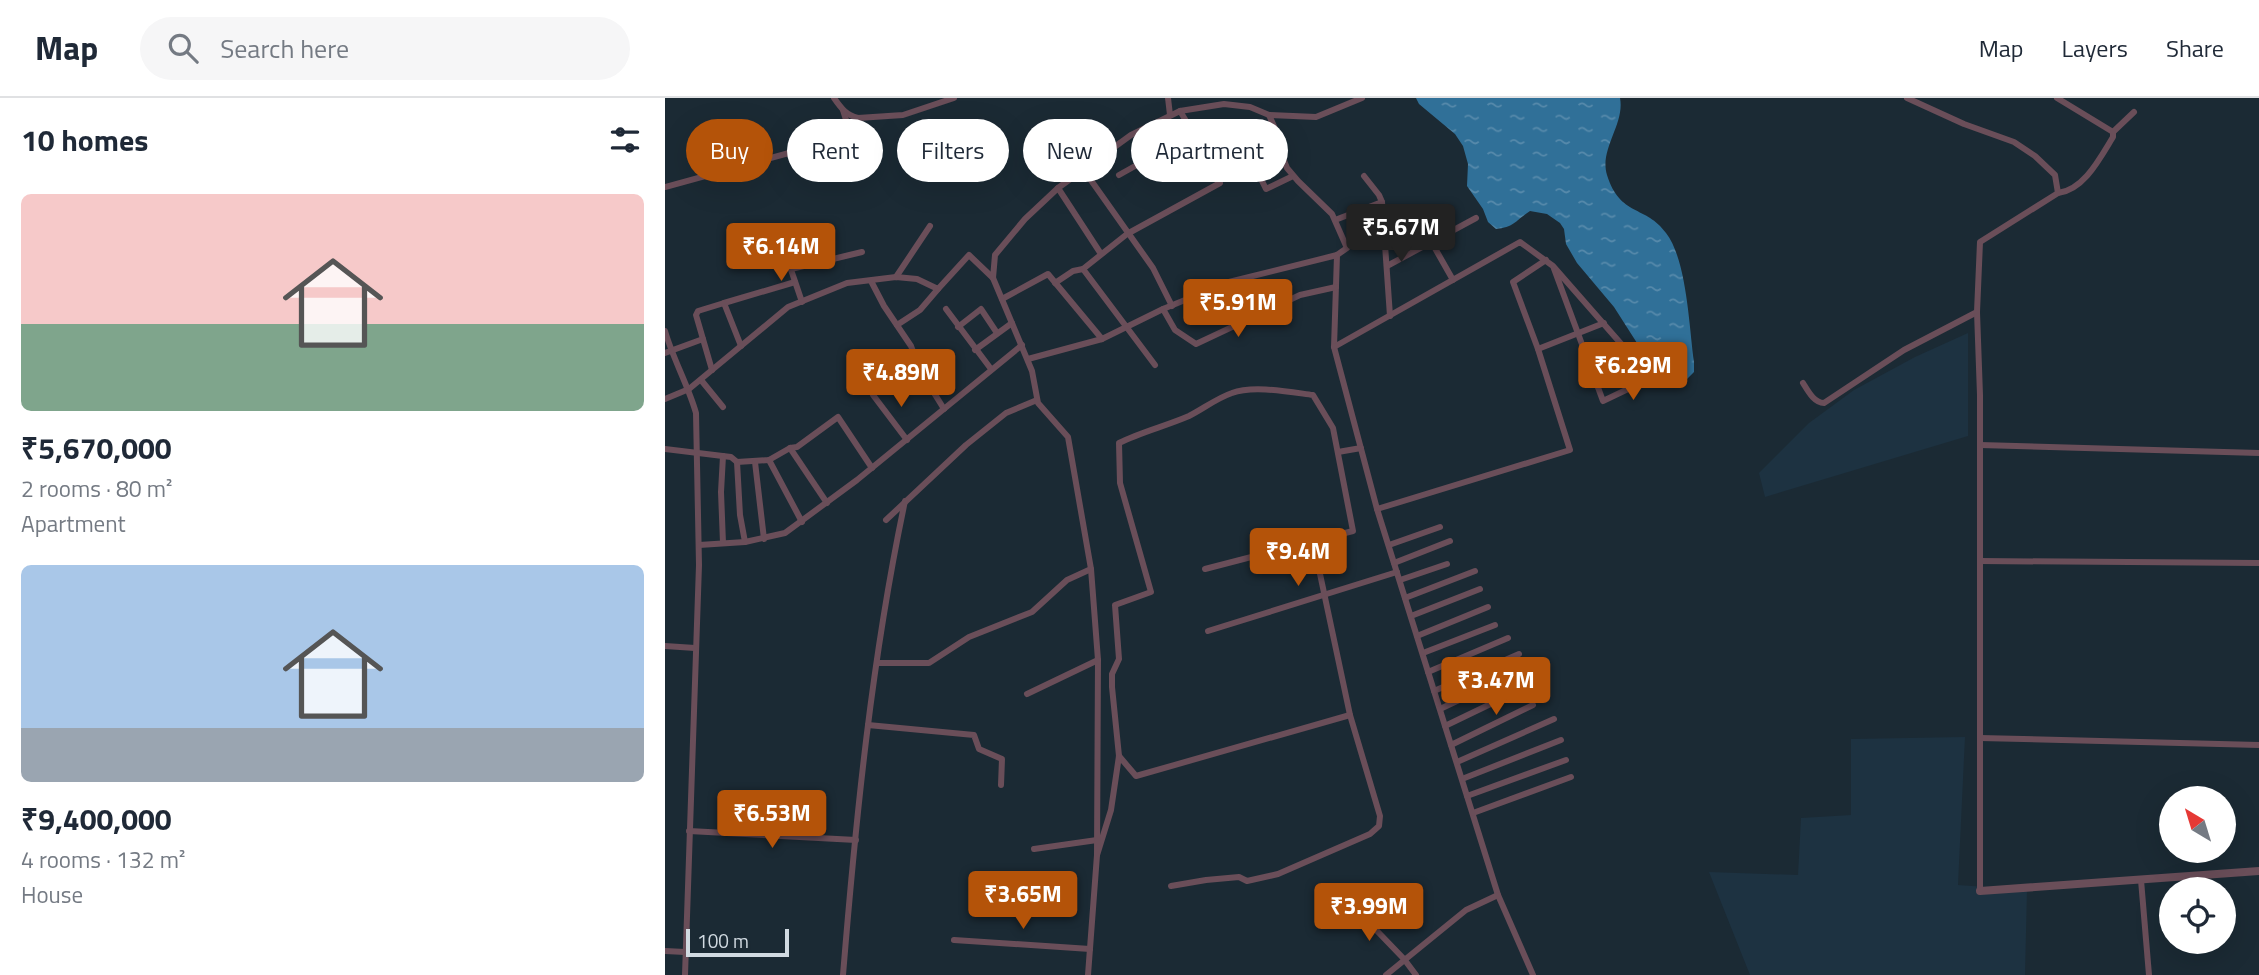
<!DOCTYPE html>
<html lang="en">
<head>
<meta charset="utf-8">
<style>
	body { margin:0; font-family:"Titillium Web",sans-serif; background:#f6f6f7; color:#1f2937; height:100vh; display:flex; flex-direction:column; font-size:26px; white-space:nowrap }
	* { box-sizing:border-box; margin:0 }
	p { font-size:23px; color:#747a83 }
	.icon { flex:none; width:38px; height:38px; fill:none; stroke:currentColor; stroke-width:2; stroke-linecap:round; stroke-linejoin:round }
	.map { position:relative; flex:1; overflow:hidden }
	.drawer { display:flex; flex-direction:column; background:#fff; width:665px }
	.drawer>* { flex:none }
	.guide { position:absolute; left:21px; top:21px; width:665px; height:63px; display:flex; gap:14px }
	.needle { width:46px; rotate:322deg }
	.buttons { position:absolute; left:1494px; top:688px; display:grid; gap:14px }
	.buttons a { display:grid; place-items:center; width:77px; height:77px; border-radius:50%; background:#fff; box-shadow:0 7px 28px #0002; font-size:35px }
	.scale { position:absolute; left:21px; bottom:18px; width:103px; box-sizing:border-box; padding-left:7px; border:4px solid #d1dae1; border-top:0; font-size:19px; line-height:24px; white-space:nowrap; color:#d1dae1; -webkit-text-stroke:5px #1b2a34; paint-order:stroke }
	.price { position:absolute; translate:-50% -60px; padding:0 16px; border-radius:7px; background:#b45309; color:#fff; font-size:23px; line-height:46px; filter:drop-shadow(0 2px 4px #0008) }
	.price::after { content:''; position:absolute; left:50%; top:42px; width:21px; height:16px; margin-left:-10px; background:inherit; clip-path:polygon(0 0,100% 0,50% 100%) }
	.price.active { background:#222; color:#fff }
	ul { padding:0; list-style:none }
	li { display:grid; align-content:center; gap:14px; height:371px; padding:0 21px }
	li span { display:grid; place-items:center; height:217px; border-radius:10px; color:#555 }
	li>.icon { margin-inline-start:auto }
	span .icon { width:126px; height:126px; fill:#fffc; stroke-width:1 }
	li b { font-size:30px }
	h2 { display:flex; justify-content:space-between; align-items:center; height:84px; padding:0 21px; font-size:30px }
	.chip { padding:0 24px; border-radius:32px; background:#fff; box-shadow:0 7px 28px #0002; font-size:24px; line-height:63px }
	.chip.active { background:#b45309; color:#fff }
	header { display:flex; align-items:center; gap:42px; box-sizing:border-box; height:98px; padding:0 35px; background:#fff; border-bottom:2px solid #e0e1e3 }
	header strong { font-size:33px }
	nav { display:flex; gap:38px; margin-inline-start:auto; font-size:24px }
	.search { width:490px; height:63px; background:#f6f6f7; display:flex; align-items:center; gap:18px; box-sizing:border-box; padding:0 24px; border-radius:38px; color:#747a83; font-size:26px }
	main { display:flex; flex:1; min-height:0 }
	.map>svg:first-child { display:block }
	.built { fill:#1d3241 }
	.water { fill:url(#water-ripples) }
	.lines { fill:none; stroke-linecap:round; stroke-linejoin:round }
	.minor { stroke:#6a4e59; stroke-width:6 }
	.tertiary { stroke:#6a4e59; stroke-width:8 }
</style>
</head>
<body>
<header>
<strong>Map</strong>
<div class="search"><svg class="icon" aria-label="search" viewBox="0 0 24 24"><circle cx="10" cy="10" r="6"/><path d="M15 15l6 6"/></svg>Search here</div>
<nav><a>Map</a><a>Layers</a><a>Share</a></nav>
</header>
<main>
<section class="drawer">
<h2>10 homes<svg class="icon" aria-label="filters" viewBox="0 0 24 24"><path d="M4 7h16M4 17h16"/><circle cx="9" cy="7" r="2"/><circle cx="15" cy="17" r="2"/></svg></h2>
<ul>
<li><span style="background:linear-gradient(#f6c9c9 60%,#7fa58c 0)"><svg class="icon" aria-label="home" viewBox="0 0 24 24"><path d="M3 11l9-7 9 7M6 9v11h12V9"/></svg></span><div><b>₹5,670,000</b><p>2 rooms · 80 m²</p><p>Apartment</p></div></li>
<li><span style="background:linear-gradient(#a9c7e8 75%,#9aa5b1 0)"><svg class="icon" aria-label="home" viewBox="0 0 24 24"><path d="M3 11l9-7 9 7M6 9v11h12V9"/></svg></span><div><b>₹9,400,000</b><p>4 rooms · 132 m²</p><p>House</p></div></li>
</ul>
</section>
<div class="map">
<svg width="1594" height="877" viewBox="0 0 1594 877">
	<defs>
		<pattern id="water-ripples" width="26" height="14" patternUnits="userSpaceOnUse" patternTransform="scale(1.75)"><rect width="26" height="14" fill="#307098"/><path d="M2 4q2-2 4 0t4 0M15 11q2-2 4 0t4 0" fill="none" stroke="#578aab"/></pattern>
	</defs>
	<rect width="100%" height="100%" fill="#1b2a34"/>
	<g class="built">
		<polygon points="1303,235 1303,338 1100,399 1094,375 1144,325 1189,292 1250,259"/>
		<polygon points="1300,639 1293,787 1362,792 1360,877 1085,877 1044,774 1133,777 1136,720 1186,717 1186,641"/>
	</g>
	<path class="water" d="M751,0h204c5,26 -21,51 -13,77 13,42 39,30 59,58 21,27 23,94 28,129v10l-10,10 -7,-3 -10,-15 -22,-13 -8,-8 -23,-36 -37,-44 -11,-19 -2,-15 -4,-6 -13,-9 -17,-3c-14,9 -15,16 -34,18l-8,-7 -5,-13 -16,-23 1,-22 -5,-18 -8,-12 -36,-30z"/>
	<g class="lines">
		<g class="minor">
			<path d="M169,0c7,10 12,17 24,20l45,-3 51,-17"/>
			<polyline points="503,0 505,17"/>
			<polyline points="1242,0 1299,26 1349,44 1370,58 1390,77 1393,95"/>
			<polyline points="604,17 616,44 615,53 622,70 633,83 667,116 682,150 672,157 669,249 712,411 833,797 868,877"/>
			<polyline points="1448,34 1469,14"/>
			<polyline points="586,61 601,91 628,78"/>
			<polyline points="418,71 488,170 507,208"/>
			<polyline points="454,77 529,35"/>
			<polyline points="699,78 714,97 717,104"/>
			<polyline points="553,79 615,48"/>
			<polyline points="0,89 186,38 178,12"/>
			<polyline points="393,90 436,156"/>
			<polyline points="670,122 717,104 725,218"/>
			<polyline points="767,145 788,182"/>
			<polyline points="121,157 137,204"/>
			<polyline points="722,168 811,120"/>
			<polyline points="126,171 197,154"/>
			<polyline points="418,171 490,267"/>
			<polyline points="231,179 265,128"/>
			<polyline points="206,183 219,208 246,248 256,274 279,311"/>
			<polyline points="390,185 408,173 418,171 462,136 555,85 547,66 515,13"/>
			<polyline points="337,201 383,176 437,241"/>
			<polyline points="59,205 130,184"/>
			<polyline points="281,211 326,271"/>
			<polyline points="498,211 510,232 531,246 635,197 671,189"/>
			<polyline points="232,227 255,212 273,191"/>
			<polyline points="293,229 316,211 332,235"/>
			<path d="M0,233c8,28 23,54 31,82l3,152 -14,410"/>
			<polyline points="669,249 855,144 888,168 986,280 938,303 888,168"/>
			<polyline points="873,251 939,225"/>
			<polyline points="310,252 347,225"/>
			<polyline points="0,255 38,241"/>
			<polyline points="363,261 437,241 498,211 564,184 672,157"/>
			<polyline points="47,272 31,217 33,213 59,205 76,248"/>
			<polyline points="36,282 58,309"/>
			<path d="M1138,285c5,8 11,20 21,20l80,-53 73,-38"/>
			<polyline points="208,297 242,342"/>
			<polyline points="0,301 24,291 123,209 182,185 231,179 252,181 273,191 304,157 328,180"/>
			<polyline points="1315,347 1594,355"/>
			<polyline points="125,350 162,405"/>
			<polyline points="0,351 66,359 72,364 104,362 125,350 132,349 173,319 207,370"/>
			<polyline points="673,354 696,350"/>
			<polyline points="58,358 56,394 58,445"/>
			<polyline points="104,362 137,424"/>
			<polyline points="72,364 75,417 80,444"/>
			<polyline points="90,364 99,441"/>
			<polyline points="712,411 905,352 873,251 848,184 881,162"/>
			<polyline points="221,422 301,347 341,315 372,302"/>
			<polyline points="34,447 80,444 120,435 192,382 357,247"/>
			<polyline points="724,447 775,429"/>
			<polyline points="1315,463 1594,465"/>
			<polyline points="729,465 785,443"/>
			<polyline points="540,471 648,443"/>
			<polyline points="735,482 782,466"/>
			<polyline points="740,500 810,473"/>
			<polyline points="746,518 815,491"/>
			<polyline points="543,533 732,474"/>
			<polyline points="752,538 823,509"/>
			<polyline points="0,548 30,550"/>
			<polyline points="758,555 830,527"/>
			<polyline points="212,565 264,565 304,539 367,514 402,482 426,471"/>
			<polyline points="763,574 843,540"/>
			<polyline points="769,593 854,556"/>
			<polyline points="362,596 433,562"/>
			<polyline points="775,611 860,571"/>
			<polyline points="203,627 309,637 314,651 337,661 336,687"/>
			<polyline points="780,628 869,585"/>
			<polyline points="1315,640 1594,647"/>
			<polyline points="786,647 868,607"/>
			<polyline points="454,658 471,678 685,617"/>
			<polyline points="792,664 889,621"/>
			<polyline points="797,681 896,642"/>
			<polyline points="802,698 901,662"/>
			<polyline points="808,715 906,679"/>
			<polyline points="24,733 191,742"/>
			<polyline points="369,751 432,742"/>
			<path d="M432,757l14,-45 8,-54 -7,-69v-13l7,-15 -4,-54 36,-13 -31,-109 -1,-40c22,-11 47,-17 70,-27 14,-7 28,-18 43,-23 21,-8 58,-1 81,2l20,33 20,103 -40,10 37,174 30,101 -1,10 -9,8 -92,40 -31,7 -8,-4 -33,3 -35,6"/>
			<polyline points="1476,782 1484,877"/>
			<path d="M1315,793v-496l-3,-83 3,-70 78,-49c26,-3 42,-35 55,-56v-5l-56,-34"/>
			<polyline points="689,809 739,861 751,877"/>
			<polyline points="289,842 425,851"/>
			<polyline points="0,853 20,854"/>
			<path d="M178,877c13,-159 29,-318 62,-474"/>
			<polyline points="423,877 432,757 433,562 426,471 403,339 373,305 367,273 328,180 330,157 360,121 393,90 466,37 515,13 559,6 585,9 604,17 651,19 697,0"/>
			<polyline points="721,877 801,812 833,797"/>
		</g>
		<polyline class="tertiary" points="1315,793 1594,773"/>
	</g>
</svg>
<div class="buttons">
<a><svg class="needle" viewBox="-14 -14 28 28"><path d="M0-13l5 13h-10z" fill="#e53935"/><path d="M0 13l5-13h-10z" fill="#747a83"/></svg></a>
<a><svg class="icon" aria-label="locate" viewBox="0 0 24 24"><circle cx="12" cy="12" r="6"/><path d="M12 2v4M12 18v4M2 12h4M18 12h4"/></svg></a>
</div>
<div class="scale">100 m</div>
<b class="price active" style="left:736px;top:166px">₹5.67M</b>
<b class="price" style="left:116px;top:185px">₹6.14M</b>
<b class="price" style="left:573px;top:241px">₹5.91M</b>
<b class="price" style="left:968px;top:304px">₹6.29M</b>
<b class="price" style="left:236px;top:311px">₹4.89M</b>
<b class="price" style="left:633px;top:490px">₹9.4M</b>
<b class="price" style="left:831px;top:619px">₹3.47M</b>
<b class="price" style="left:107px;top:752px">₹6.53M</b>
<b class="price" style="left:358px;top:833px">₹3.65M</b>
<b class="price" style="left:704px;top:845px">₹3.99M</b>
<div class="guide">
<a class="chip active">Buy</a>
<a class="chip">Rent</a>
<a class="chip">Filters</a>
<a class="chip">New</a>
<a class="chip">Apartment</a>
</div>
</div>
</main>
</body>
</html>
